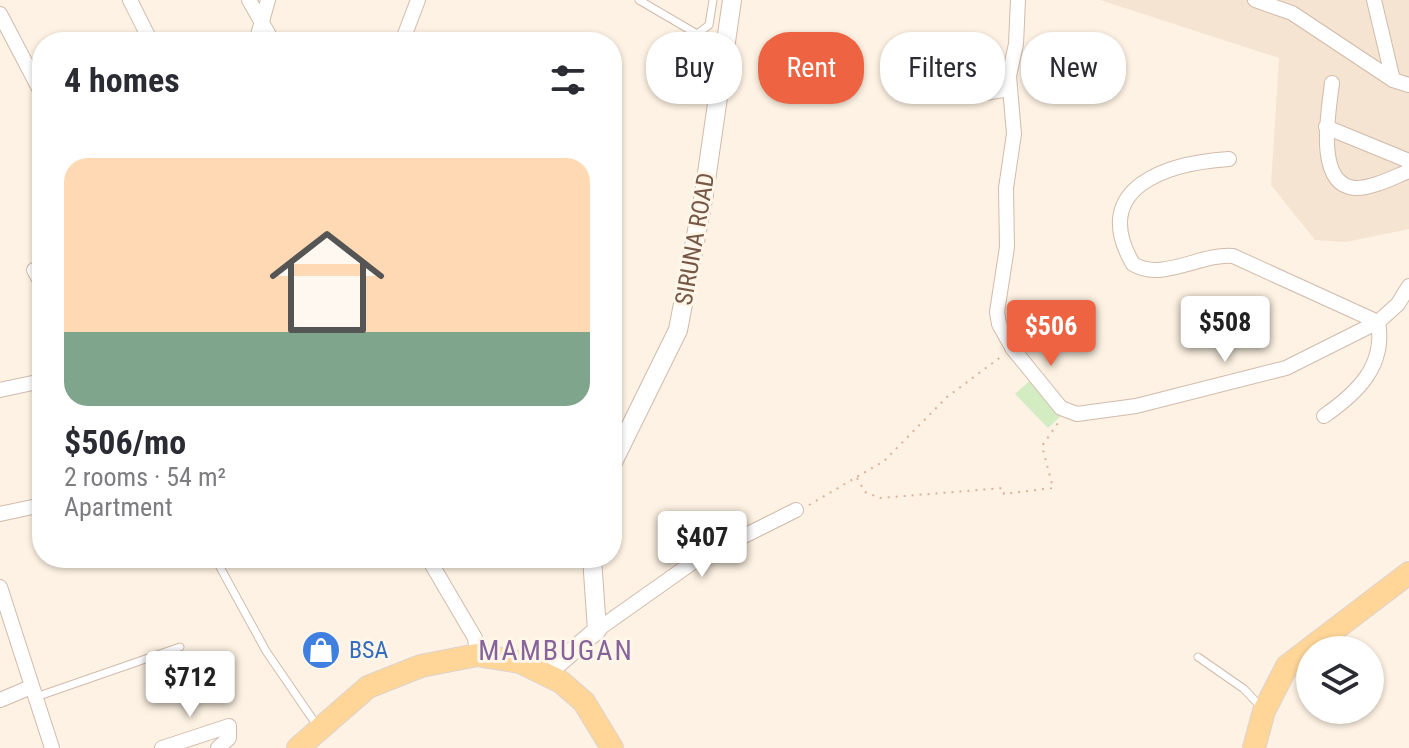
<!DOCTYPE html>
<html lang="en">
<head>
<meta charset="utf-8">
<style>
	body { margin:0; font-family:"Roboto Condensed",sans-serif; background:#f7f7f7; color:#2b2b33; height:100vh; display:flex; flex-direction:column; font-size:30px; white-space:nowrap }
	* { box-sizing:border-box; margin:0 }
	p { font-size:26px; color:#7c7c81 }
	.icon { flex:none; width:44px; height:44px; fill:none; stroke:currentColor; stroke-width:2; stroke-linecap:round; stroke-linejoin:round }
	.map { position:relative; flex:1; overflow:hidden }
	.sheet { position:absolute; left:32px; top:32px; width:590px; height:536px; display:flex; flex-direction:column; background:#fff; border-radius:32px; box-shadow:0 2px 6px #0004 }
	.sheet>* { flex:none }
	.hud { position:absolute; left:646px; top:32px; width:642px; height:72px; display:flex; gap:16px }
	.fabs { position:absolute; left:1296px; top:636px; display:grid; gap:16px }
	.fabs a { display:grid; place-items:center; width:88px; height:88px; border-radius:50%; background:#fff; box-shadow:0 2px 6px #0004; font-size:40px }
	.price { position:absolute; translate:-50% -68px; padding:0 18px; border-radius:8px; background:#fff; color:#222; font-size:26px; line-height:52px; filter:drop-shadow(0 2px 4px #0008) }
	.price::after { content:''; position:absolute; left:50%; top:48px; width:24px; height:18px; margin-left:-12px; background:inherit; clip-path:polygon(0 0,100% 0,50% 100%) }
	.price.current { background:#ee6342; color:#fff }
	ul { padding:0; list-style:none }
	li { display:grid; align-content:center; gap:16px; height:424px; padding:0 32px }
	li+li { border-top:2px solid #e1e1e2 }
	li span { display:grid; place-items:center; height:248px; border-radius:24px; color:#555 }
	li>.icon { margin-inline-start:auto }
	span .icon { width:144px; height:144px; fill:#fffc; stroke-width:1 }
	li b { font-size:34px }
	h2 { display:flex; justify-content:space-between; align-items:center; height:96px; padding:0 32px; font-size:34px }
	.chip { padding:0 28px; border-radius:32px; background:#fff; box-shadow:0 2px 6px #0004; font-size:28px; line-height:72px }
	.chip.current { background:#ee6342; color:#fff }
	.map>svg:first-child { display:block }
	.residential { fill:#f5e4d1 }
	.green { fill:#d3ecc1 }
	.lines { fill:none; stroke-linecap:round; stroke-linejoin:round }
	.service-casing { stroke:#d1bbab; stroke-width:9 }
	.minor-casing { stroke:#d1bbab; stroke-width:16 }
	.tertiary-casing { stroke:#d1bbab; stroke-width:20 }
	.primary-casing { stroke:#dcd3cf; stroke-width:24 }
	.path { stroke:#d9b29c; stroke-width:2; stroke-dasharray:2 6; stroke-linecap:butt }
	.service { stroke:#fff; stroke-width:7 }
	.minor { stroke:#fff; stroke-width:14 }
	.tertiary { stroke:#fff; stroke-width:18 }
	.primary { stroke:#ffd698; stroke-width:22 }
	.labels { text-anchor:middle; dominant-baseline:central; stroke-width:6; stroke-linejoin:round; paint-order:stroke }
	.street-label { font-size:24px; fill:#775747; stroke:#fff6ea }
	.shop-label { font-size:24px; fill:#366cbe; stroke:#fff6ea; text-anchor:start }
	.quarter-label { font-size:28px; letter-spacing:2px; fill:#86639b; stroke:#fff6ea }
</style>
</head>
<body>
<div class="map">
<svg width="1409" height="748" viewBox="0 0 1409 748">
	<rect width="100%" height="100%" fill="#fdf2e3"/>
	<polygon class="residential" points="1100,0 1409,0 1409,229 1346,242 1315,240 1271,185 1279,58"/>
	<polygon class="green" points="1032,379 1064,413 1048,428 1015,394"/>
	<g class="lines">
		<defs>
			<g id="service">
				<polyline points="639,0 697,34 709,25 713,0"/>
				<polyline points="215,558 266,651 318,727"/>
				<polyline points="1198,657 1244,689 1262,708"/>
				<polyline points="36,697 180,647"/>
			</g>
			<g id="minor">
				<polyline points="130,0 151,42"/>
				<polyline points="249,0 273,42"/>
				<polyline points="1018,0 1016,44 1009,76 1014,134 1006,188 1007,247 997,312 999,324 1013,349 1061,408 1077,414 1136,406 1286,368 1378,322 1398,304 1409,286"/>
				<polyline points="1255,0 1292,13 1393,80 1409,85"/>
				<polyline points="1374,0 1393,80"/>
				<polyline points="0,14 42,94"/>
				<polyline points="256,42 268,0"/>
				<polyline points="402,42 418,0"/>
				<path d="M1332,83c-3,26 -18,102 23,105 16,1 39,-11 54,-17"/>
				<polyline points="973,95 1009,89"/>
				<polyline points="1326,127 1409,161"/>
				<path d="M1229,159c-61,4 -141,28 -96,105 29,18 68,-11 100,-8l145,66"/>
				<polyline points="34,270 42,284"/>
				<polyline points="0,390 42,381"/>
				<path d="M1324,416c33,-23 62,-50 54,-94"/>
				<polyline points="0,514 42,505"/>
				<polyline points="428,558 475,638 477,655"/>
				<polyline points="0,587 52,748"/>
				<polyline points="597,630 696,560 796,510"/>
				<polyline points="0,700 31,687"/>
				<polyline points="162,748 229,726 229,738 218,748"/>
			</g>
			<g id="tertiary">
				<polyline points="612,464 678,330 704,194 732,0"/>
				<polyline points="546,674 597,630 592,558"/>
			</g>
			<g id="primary">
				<polyline points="298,748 368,687 421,666 477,655 520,662 561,682 584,702 612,748"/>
				<polyline points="1254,748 1264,711 1287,666 1409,573"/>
			</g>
		</defs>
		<use href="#service" class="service-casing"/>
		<use href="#minor" class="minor-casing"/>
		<use href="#tertiary" class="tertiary-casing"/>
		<use href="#primary" class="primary-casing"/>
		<g class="path">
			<polyline points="857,478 865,492 880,498 1003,488 1004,494 1053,488 1042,446 1058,423"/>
			<polyline points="809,505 884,461 947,397 1002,356"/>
		</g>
		<use href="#service" class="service"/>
		<use href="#minor" class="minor"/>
		<use href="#tertiary" class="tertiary"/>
		<use href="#primary" class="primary"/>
	</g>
	<defs>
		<symbol id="shop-disc" viewBox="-11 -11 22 22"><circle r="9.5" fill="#3f7fe0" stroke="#fff6ea"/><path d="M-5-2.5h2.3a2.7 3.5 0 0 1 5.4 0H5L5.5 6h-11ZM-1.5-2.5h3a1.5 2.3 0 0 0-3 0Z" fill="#fff"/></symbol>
	</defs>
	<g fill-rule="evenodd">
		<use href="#shop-disc" x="299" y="628" width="44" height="44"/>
	</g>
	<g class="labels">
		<g class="street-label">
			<text transform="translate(695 239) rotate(-80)">SIRUNA ROAD</text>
		</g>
		<g class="shop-label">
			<text x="349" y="650">BSA</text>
		</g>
		<g class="quarter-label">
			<text x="556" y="650">MAMBUGAN</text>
		</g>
	</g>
</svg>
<div class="fabs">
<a><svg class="icon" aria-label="layers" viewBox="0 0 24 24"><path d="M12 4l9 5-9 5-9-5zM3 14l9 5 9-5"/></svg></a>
</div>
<b class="price" style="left:1225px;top:364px">$508</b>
<b class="price current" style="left:1051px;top:368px">$506</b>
<b class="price" style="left:702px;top:579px">$407</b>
<b class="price" style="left:190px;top:719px">$712</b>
<div class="hud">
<a class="chip">Buy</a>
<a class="chip current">Rent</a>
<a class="chip">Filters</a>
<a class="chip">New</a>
</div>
<section class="sheet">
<h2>4 homes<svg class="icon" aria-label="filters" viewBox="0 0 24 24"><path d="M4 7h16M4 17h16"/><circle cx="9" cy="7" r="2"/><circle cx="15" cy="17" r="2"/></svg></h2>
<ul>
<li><span style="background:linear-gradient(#ffd9b3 70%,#7fa58c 0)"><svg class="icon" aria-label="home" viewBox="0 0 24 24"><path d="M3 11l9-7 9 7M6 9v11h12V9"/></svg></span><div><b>$506/mo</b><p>2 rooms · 54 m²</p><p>Apartment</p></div></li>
</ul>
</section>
</div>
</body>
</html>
